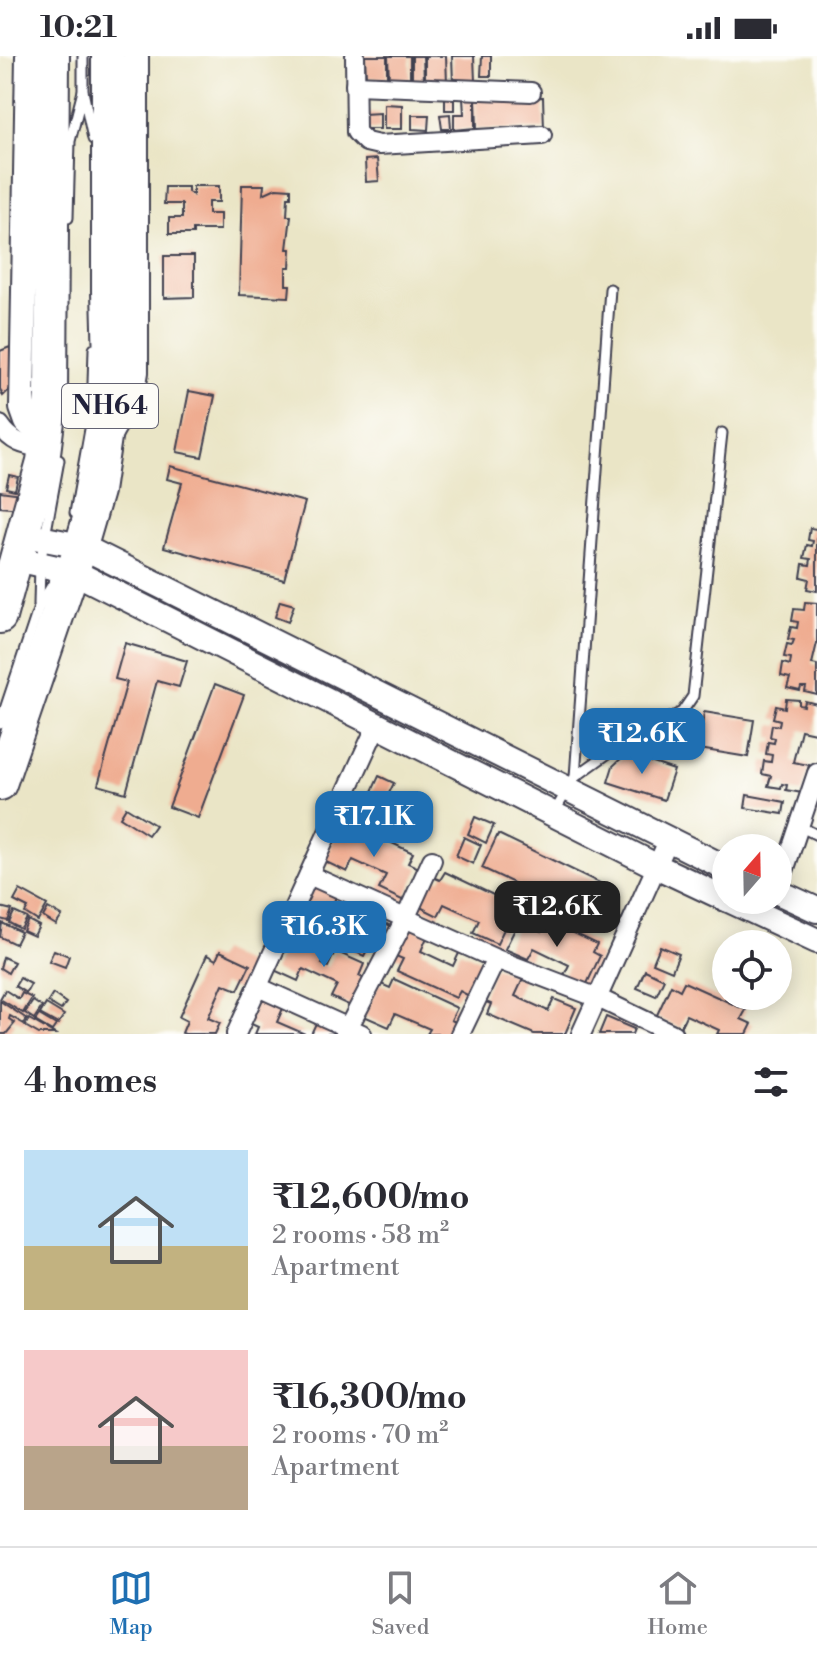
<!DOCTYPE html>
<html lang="en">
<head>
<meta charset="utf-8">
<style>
	body { margin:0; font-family:"Libre Bodoni",serif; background:#f2f2f3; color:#2b2b33; height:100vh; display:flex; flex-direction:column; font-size:30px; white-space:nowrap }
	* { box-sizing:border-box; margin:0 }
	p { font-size:26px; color:#7c7c81 }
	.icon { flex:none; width:44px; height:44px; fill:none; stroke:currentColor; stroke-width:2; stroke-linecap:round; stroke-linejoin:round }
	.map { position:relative; height:978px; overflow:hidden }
	.side { display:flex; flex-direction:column; background:#fff; flex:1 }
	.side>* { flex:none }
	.needle { width:52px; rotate:20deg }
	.buttons { position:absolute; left:712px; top:778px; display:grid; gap:16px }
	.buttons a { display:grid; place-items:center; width:80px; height:80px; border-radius:50%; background:#fff; box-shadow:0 4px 20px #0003; font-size:40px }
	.price { position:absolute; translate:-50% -68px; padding:0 18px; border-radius:16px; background:#1f6fb2; color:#fff; font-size:26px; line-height:52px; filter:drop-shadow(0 2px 4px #0008) }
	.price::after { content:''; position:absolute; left:50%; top:48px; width:24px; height:18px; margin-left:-12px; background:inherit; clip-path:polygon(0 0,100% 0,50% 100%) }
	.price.on { background:#222; color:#fff }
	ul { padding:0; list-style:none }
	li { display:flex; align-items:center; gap:24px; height:200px; padding:0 24px }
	li span { display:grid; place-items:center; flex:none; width:224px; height:160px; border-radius:0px; color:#555 }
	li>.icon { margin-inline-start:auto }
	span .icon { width:96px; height:96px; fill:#fffc; stroke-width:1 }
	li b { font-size:34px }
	h2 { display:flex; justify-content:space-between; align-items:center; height:96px; padding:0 24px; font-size:34px }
	.status { display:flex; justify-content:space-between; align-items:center; height:56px; padding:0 40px; background:#fff; direction:ltr }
	.status svg { height:22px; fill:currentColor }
	.dock { display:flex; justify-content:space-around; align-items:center; height:112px; border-top:2px solid #e1e1e2; background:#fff; font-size:22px; color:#7c7c81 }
	.dock a { display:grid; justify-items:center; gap:4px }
	.dock .on { color:#1f6fb2 }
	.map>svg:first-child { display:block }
	.building { fill:#efac90 }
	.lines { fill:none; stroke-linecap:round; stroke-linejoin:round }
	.service-casing { stroke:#403f50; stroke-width:13 }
	.minor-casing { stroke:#403f50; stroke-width:22 }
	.tertiary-casing { stroke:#403f50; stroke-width:28 }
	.trunk-casing { stroke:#403f50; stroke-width:36 }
	.service { stroke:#fff; stroke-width:9 }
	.minor { stroke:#fff; stroke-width:18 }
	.tertiary { stroke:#fff; stroke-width:24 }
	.trunk { stroke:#fff; stroke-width:32 }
	.labels { text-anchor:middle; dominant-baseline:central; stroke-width:8; stroke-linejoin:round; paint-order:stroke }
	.shield { fill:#fdfcf7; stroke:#646373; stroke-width:2 }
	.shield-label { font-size:26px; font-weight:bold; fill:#22223b }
</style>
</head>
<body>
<div class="status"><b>10:21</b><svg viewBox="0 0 49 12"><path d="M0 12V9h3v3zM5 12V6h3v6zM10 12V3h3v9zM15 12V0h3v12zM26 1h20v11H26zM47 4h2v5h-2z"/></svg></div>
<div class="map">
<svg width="817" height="978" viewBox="0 0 817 978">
	<rect width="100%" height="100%" fill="#fdfcf7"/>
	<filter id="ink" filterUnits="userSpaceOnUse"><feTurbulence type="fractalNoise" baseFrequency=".0125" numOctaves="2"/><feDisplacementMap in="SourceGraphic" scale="16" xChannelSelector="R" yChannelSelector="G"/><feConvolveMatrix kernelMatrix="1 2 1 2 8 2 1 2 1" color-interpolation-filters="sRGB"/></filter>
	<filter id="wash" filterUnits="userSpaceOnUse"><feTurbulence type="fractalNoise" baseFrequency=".006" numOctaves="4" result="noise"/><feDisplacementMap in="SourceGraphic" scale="32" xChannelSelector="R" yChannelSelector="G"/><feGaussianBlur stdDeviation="1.8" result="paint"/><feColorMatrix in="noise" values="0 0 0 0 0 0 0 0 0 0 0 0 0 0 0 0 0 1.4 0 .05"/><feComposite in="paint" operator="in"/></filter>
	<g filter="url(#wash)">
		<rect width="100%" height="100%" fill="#eae5c6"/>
		<g id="blocks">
			<g class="building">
				<polygon points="365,0 387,0 387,22 366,22"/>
				<polygon points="388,0 410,0 410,23 389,24"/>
				<polygon points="412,0 423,0 424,23 412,23"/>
				<polygon points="425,0 446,0 447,27 425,27"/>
				<polygon points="452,0 474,0 475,26 453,27"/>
				<polygon points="482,0 491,0 491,20 481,20"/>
				<rect x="445" y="39" width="9" height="15"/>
				<polygon points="543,41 544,73 477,73 476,42"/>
				<polygon points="463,42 475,42 475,72 454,74 454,58 464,58"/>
				<polygon points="384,48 402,49 402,73 384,73"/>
				<polygon points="380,57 380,73 364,73 363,58"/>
				<polygon points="450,58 451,73 442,73 440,59"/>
				<polygon points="412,59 429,59 428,74 412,73"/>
				<polygon points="377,103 379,125 366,126 365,104"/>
				<polygon points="242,129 264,129 263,138 276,132 291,133 291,141 288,141 287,160 291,160 287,193 291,193 290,211 286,211 286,229 290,229 289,241 239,239"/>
				<polygon points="193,130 219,130 219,146 208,146 208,158 220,158 220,174 193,174 193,178 169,178 169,162 182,162 182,148 164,148 165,131 188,131 188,136 193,139"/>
				<polygon points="164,200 194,200 194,241 164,242"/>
				<polygon points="15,289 13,330 3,340 0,333 0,295"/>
				<polygon points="189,335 215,340 202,401 177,396"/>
				<polygon points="170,410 305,446 284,524 164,491 182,427 167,423"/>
				<polygon points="9,419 18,421 15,434 6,432"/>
				<polygon points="0,435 22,438 20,453 0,451"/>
				<polygon points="810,472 817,473 817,535 807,533 809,523 801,521 803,508 810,509 811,503 804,502 807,489 812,490 813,485 808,484"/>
				<polygon points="280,545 294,549 288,566 275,561"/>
				<polygon points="805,546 817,547 817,587 812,608 817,609 817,639 805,636 806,631 801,631 800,635 787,632 790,622 781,620 783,607 790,609 791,602 784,601 787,588 792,589 794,584 788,583 791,571 797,572 798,566 792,565 794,553 804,554"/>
				<polygon points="125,587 187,605 179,631 157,625 126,737 98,729 127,626 115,623"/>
				<polygon points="215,628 244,639 198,762 169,751"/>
				<polygon points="786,643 799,644 799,649 804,650 805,645 817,648 815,677 801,674 793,706 809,709 802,737 786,734 787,729 782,728 781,732 768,730 771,720 762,718 764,705 771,706 772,699 766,698 768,686 774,687 775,682 770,681 772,669 779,670 780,664 773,662 776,650 785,652"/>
				<polygon points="704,656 754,664 748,701 699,693"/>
				<polygon points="626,698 674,714 664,744 608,726 613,710"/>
				<polygon points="379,720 394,727 376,764 362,757"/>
				<polygon points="747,739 785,746 783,758 745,752"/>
				<polygon points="126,751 155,769 148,779 120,761"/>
				<polygon points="475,761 494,769 486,787 468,778"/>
				<polygon points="354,769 413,797 408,807 419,812 404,845 379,833 386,819 353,804 347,816 324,805 339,772 350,777"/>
				<polygon points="498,778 606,830 590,863 482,812"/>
				<polygon points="464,781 481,789 473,808 456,800"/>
				<polygon points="445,816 504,844 500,853 511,858 497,888 473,877 479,864 444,848 438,860 416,849 430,820 440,824"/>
				<polygon points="314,829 337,839 328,858 366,875 372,861 391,870 379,895 369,890 364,900 337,887 342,876 337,874 333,883 306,871 309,863 300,859"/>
				<polygon points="20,834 47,849 38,865 25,857 28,852 14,845"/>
				<polygon points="0,851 12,854 8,865 0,863"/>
				<polygon points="48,852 62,860 56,869 43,861"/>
				<polygon points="14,856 27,862 21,873 9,867"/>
				<polygon points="28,864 39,870 34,880 23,875"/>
				<polygon points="547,864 597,888 593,896 600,900 585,932 563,921 569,909 534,892 528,903 505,893 519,865 541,876"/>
				<polygon points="2,867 21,876 15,888 0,881"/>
				<polygon points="405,868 428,879 421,895 453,910 460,895 487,907 471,941 460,935 456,942 397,915 403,903 391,898"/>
				<polygon points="302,882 329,894 322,908 328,911 335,895 364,908 359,920 367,924 355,952 331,941 337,929 303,913 298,925 274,914 288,884 299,889"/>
				<polygon points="660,890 679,898 672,915 653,907"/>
				<polygon points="54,894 69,900 65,911 49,905"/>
				<polygon points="220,895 250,909 238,934 223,928 208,962 220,967 215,978 185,978 182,977 187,965 179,961 207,899 216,904"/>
				<polygon points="3,901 14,906 8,917 0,912"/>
				<polygon points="495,911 523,923 515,940 548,955 554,943 576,952 565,978 534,978 487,958 491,948 481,944"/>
				<polygon points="645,914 664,923 656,940 637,932"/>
				<polygon points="20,922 31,928 26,937 15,930"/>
				<polygon points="394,923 457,952 451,964 460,968 455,978 427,978 430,973 395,958 389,971 364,960 379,927 390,932"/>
				<polygon points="684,926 746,954 741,963 752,968 747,978 717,978 719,974 686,959 680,972 656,961 671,929 680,934"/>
				<polygon points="5,934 19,943 22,937 32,942 23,957 0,943"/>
				<polygon points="53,938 66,947 61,954 48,946"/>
				<polygon points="259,939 284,950 277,966 305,978 255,978 258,971 247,966"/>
				<polygon points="0,945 27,963 24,968 10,960 9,963 15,967 6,978 0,978"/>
				<polygon points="33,945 42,951 34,963 25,957"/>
				<polygon points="46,948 64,959 58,968 40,958"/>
				<polygon points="39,959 56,969 52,975 35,965"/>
				<polygon points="606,961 634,973 632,978 599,978"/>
				<polygon points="29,963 55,978 39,978 25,970"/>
				<polygon points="317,965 346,978 311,978"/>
			</g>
		</g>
	</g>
	<g filter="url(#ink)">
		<use href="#blocks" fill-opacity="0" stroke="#403f50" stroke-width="2"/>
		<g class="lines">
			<defs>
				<g id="service">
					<polyline points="83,35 93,83"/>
					<polyline points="68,162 70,85 83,35 83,0"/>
					<polyline points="75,457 92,362 94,293"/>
					<polyline points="39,548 40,508 59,404"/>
					<polyline points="0,668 39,551 55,524"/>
					<polyline points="575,721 610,233"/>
					<polyline points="555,755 575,721 624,686 682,656 693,640 722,377"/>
					<polyline points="799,770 817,779"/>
				</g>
				<g id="minor">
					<polyline points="355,0 356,76 366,86 379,89 542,79"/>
					<polyline points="355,29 531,36"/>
					<path d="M0,369c12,18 24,20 45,24"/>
					<polyline points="309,819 496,903 598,942 673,978"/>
					<polyline points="778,833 817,717"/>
					<polyline points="258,931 362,978"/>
					<polyline points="236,978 377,669"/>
					<polyline points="345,978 405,863 432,804"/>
					<polyline points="460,978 496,903"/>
					<polyline points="581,978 668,785"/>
				</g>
				<g id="tertiary">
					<polyline points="28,0 22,352 27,366 46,383"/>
					<polyline points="111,375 132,339 136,316 136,0"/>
					<polyline points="24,479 81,490 726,812"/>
					<polyline points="17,503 74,516 656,810 726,843"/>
					<polyline points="778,836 817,854"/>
					<polyline points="729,844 817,885"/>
				</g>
				<g id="trunk">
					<polyline points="0,561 43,405 51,341 53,0"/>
					<polyline points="0,728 81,490 97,435 111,341 108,235 108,0"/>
				</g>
			</defs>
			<use href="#service" class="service-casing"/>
			<use href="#minor" class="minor-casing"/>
			<use href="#tertiary" class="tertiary-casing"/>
			<use href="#trunk" class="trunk-casing"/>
			<use href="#service" class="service"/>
			<use href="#minor" class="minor"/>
			<use href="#tertiary" class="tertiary"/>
			<use href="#trunk" class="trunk"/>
		</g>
	</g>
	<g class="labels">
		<rect class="shield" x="62" y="328" width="96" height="44" rx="6"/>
		<g class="shield-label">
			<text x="110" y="350">NH64</text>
		</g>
	</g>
</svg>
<div class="buttons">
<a><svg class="needle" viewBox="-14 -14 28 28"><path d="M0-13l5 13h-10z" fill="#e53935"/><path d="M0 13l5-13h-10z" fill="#7c7c81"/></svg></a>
<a><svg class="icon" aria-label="locate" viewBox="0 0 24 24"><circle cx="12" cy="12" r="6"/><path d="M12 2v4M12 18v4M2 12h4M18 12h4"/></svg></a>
</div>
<b class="price" style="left:642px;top:720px">₹12.6K</b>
<b class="price" style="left:374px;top:803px">₹17.1K</b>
<b class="price on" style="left:557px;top:893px">₹12.6K</b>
<b class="price" style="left:324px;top:913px">₹16.3K</b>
</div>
<section class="side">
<h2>4 homes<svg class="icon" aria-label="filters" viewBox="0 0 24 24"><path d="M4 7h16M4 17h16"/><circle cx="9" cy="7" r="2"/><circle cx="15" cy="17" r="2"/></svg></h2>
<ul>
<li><span style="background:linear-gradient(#bfe0f5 60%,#c2b280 0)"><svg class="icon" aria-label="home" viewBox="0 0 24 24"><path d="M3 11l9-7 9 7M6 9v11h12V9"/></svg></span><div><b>₹12,600/mo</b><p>2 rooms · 58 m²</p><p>Apartment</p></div></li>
<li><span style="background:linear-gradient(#f6c9c9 60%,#b9a48a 0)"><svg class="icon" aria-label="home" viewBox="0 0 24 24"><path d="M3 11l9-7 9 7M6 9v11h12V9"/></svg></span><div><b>₹16,300/mo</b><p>2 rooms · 70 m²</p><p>Apartment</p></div></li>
</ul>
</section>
<nav class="dock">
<a class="on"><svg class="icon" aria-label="map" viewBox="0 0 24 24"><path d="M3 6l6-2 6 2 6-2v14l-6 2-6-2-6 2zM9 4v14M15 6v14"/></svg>Map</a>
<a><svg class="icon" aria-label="saved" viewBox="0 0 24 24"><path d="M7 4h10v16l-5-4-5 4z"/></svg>Saved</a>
<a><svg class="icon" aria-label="home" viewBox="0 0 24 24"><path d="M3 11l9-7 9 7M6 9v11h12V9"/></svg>Home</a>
</nav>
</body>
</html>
